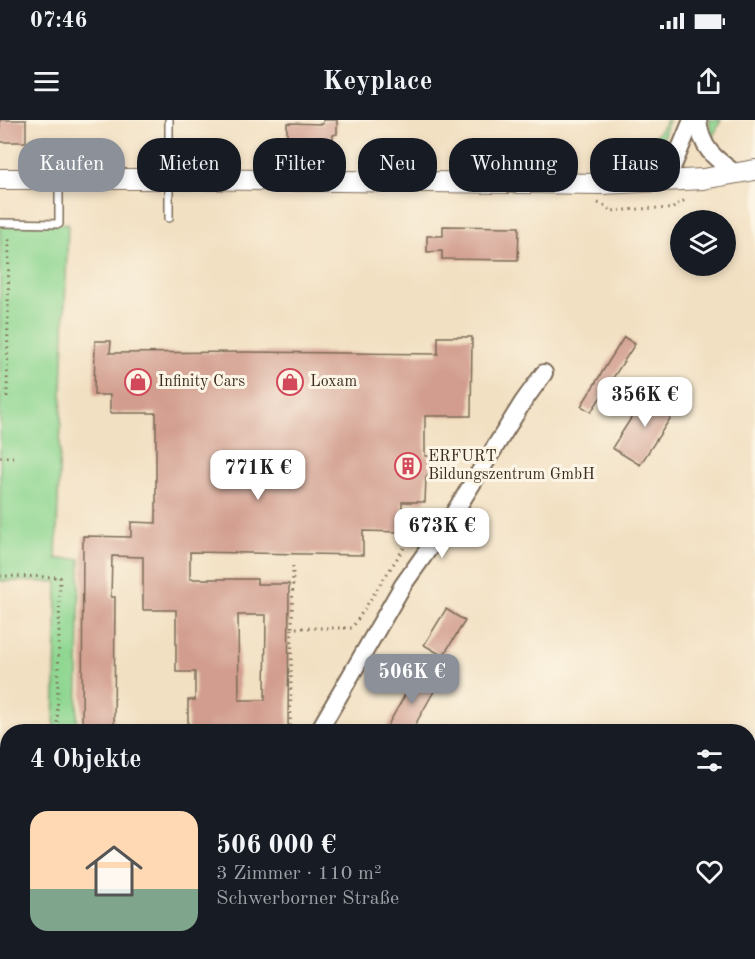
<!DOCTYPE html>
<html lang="de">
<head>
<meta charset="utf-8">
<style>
	body { margin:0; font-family:"Old Standard TT",serif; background:#242831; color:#f1f3f6; height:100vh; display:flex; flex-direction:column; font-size:22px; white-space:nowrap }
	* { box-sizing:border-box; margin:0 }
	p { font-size:20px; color:#9ea1a6 }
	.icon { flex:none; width:33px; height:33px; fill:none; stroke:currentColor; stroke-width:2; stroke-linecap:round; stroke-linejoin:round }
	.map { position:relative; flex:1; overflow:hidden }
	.drawer { position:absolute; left:0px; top:604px; width:756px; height:236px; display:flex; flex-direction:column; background:#171b24; border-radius:24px 24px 0 0; box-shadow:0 3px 9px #0003 }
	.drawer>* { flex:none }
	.top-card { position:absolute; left:18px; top:18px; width:720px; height:54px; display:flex; gap:12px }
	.tools { position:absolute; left:670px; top:90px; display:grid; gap:12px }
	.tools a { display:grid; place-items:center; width:66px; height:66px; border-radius:50%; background:#171b24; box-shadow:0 3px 9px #0003; font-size:30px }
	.price { position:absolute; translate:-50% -51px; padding:0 14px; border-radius:12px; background:#fff; color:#222; font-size:20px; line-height:39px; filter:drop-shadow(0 2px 3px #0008) }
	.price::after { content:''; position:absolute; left:50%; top:36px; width:18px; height:14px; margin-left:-9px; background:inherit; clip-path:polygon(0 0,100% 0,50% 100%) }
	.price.current { background:#8c9099; color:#fff }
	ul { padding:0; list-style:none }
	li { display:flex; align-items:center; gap:18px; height:150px; padding:0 30px }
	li+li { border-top:2px solid #363941 }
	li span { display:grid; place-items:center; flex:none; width:168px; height:120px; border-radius:18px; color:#555 }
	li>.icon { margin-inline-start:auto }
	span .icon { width:72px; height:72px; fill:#fffc; stroke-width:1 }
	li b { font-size:26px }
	h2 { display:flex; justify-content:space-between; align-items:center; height:72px; padding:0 30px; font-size:26px }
	.tag { padding:0 21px; border-radius:24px; background:#171b24; box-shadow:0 3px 9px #0003; font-size:21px; line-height:54px }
	.tag.current { background:#8c9099; color:#fff }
	.status { display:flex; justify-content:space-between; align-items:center; height:42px; padding:0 30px; background:#171b24; direction:ltr }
	.status svg { height:16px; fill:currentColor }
	header { display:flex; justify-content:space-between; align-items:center; height:78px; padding:0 30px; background:#171b24; font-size:27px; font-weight:800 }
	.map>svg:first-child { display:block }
	.green { fill:#8fd792; stroke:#658058; stroke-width:1.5 }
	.building { fill:#d29d8e; fill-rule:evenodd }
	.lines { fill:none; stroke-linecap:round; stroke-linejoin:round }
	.service-casing { stroke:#7b6a57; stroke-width:10 }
	.minor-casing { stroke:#7b6a57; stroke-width:16 }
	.tertiary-casing { stroke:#7b6a57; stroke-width:20 }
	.secondary-casing { stroke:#7b6a57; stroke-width:22 }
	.path { stroke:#7b6a57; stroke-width:3; stroke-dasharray:1.5 4.5; stroke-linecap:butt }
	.service { stroke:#fff; stroke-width:7 }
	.minor { stroke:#fff; stroke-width:14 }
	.tertiary { stroke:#fff; stroke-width:16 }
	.secondary { stroke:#fff; stroke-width:20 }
	.labels { text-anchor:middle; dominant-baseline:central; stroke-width:6; stroke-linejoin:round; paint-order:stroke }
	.poi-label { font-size:16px; fill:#3b2a1e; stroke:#fcf5e5; text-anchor:start }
</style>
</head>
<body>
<div class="status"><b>07:46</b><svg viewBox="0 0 49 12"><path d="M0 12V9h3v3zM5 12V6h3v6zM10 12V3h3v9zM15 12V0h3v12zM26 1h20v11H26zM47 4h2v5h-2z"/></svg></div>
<header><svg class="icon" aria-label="menu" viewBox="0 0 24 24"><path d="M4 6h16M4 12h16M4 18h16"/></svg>Keyplace<svg class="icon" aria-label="share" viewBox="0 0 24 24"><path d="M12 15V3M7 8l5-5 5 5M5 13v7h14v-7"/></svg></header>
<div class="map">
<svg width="755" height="839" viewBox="0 0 755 839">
	<rect width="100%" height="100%" fill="#fcf5e5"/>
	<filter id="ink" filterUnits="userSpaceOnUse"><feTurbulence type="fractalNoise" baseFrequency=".0167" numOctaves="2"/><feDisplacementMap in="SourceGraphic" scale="12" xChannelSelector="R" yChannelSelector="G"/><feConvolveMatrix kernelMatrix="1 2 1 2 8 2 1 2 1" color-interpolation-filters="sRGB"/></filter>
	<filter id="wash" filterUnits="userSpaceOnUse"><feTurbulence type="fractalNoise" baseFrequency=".008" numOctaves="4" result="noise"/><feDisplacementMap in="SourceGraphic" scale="24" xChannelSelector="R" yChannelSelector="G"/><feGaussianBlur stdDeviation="1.35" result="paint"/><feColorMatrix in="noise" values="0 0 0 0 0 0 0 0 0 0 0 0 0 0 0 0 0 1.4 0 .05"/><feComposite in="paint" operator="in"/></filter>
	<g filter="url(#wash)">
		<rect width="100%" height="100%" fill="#f2e0c2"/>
		<g class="green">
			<path d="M667,0h2c-4,10 -6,23 -12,31 -12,17 -46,14 -64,14 29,-2 59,-19 74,-45z"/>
			<polygon points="709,0 721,0 712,19"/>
			<polygon points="0,103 59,104 68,103 56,439 80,439 77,612 54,612 57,462 0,461"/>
			<polygon points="749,797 755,799 755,839 675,839 676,833 748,832"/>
		</g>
		<g id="blocks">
			<g class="building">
				<rect x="0" y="0" width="26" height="22"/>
				<polygon points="323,0 337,0 337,14 333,15 333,28 287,28 287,3 323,4"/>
				<polygon points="443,106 519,107 518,140 442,139 442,131 427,132 427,116 443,116"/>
				<path d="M438,217h34l-1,79h-46v40h14l-13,21 -1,25h-23v30l-39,-1v24l-173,-3v27h67v5h32l-1,148h-100v-32h7v-28h-19v-62h-33v-53l-31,-1 -1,41h4l-1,135h-32l1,-196 48,1v-15l25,1v-110h-46v-18h-16l1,-54h16l-1,12 138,-1 190,2zM238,495h28l-1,85h-26z"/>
				<polygon points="624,217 635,224 591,292 581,286"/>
				<polygon points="649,270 677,288 640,345 612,328"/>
				<polygon points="446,489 465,501 443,536 424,525"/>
				<polygon points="418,552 438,564 411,612 384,612"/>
			</g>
		</g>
	</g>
	<g filter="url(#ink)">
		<use href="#blocks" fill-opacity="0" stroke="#7b6a57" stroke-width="1.5"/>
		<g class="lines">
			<defs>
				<g id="service">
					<polyline points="169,0 169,98"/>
					<polyline points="0,103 59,104 59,60"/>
					<polyline points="316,839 325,832"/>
				</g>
				<polyline id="minor" points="748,788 755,789"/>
				<g id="tertiary">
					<path d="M698,0c3,28 16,38 37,53"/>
					<polyline points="667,60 692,0"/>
					<polyline points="318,612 403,465 454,393 523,282 544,253"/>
					<polyline points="205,839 208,832"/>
				</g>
				<polyline id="secondary" points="0,59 169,59 602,64 703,59 755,50"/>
			</defs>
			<use href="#service" class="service-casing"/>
			<use href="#minor" class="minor-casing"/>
			<use href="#tertiary" class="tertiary-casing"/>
			<use href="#secondary" class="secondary-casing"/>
			<g class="path">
				<polyline points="646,44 659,38"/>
				<polyline points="598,83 606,86 611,91 654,88 672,89 679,83 688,79"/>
				<polyline points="7,277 9,115"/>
				<polyline points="0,337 13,337"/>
				<polyline points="293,446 292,508 352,508 416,409"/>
				<polyline points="0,456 60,457 57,612"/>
				<polyline points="290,612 292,509"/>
			</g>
			<use href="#service" class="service"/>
			<use href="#minor" class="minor"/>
			<use href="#tertiary" class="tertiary"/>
			<use href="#secondary" class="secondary"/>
		</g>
	</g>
	<defs>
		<symbol id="shop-ring" viewBox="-11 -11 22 22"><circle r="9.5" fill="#fcf5e5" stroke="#d1495b" stroke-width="1.5"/><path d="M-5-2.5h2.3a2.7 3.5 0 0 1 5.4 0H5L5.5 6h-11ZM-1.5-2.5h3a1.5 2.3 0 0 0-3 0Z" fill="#d1495b"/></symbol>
		<symbol id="building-ring" viewBox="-11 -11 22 22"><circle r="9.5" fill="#fcf5e5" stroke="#d1495b" stroke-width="1.5"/><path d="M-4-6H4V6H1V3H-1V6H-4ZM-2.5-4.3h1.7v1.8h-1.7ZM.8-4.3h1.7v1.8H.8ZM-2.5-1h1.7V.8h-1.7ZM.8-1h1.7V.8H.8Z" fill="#d1495b"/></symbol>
	</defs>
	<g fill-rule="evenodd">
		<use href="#shop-ring" x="123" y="247" width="30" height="30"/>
		<use href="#shop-ring" x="275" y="247" width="30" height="30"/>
		<use href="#building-ring" x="393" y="331" width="30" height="30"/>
	</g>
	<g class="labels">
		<g class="poi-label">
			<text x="158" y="262">Infinity Cars</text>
			<text x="310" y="262">Loxam</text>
			<text x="428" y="337">ERFURT<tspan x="428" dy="18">Bildungszentrum GmbH</tspan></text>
		</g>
	</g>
</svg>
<div class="tools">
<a><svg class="icon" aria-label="layers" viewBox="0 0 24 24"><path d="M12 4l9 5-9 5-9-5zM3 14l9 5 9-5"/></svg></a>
</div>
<b class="price" style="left:645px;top:308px">356K €</b>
<b class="price" style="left:258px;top:381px">771K €</b>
<b class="price" style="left:442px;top:439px">673K €</b>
<b class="price current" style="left:412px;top:585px">506K €</b>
<div class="top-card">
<a class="tag current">Kaufen</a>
<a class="tag">Mieten</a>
<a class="tag">Filter</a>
<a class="tag">Neu</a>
<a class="tag">Wohnung</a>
<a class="tag">Haus</a>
</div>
<section class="drawer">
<h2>4 Objekte<svg class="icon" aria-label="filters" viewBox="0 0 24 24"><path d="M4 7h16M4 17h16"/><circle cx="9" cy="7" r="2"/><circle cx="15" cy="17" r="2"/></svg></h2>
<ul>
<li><span style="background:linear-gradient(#ffd9b3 65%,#7fa58c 0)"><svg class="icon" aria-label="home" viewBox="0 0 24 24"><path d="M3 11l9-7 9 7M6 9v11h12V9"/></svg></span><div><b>506 000 €</b><p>3 Zimmer · 110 m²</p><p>Schwerborner Straße</p></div><svg class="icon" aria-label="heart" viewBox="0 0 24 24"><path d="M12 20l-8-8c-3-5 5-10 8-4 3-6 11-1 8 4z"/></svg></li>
</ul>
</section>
</div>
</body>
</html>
